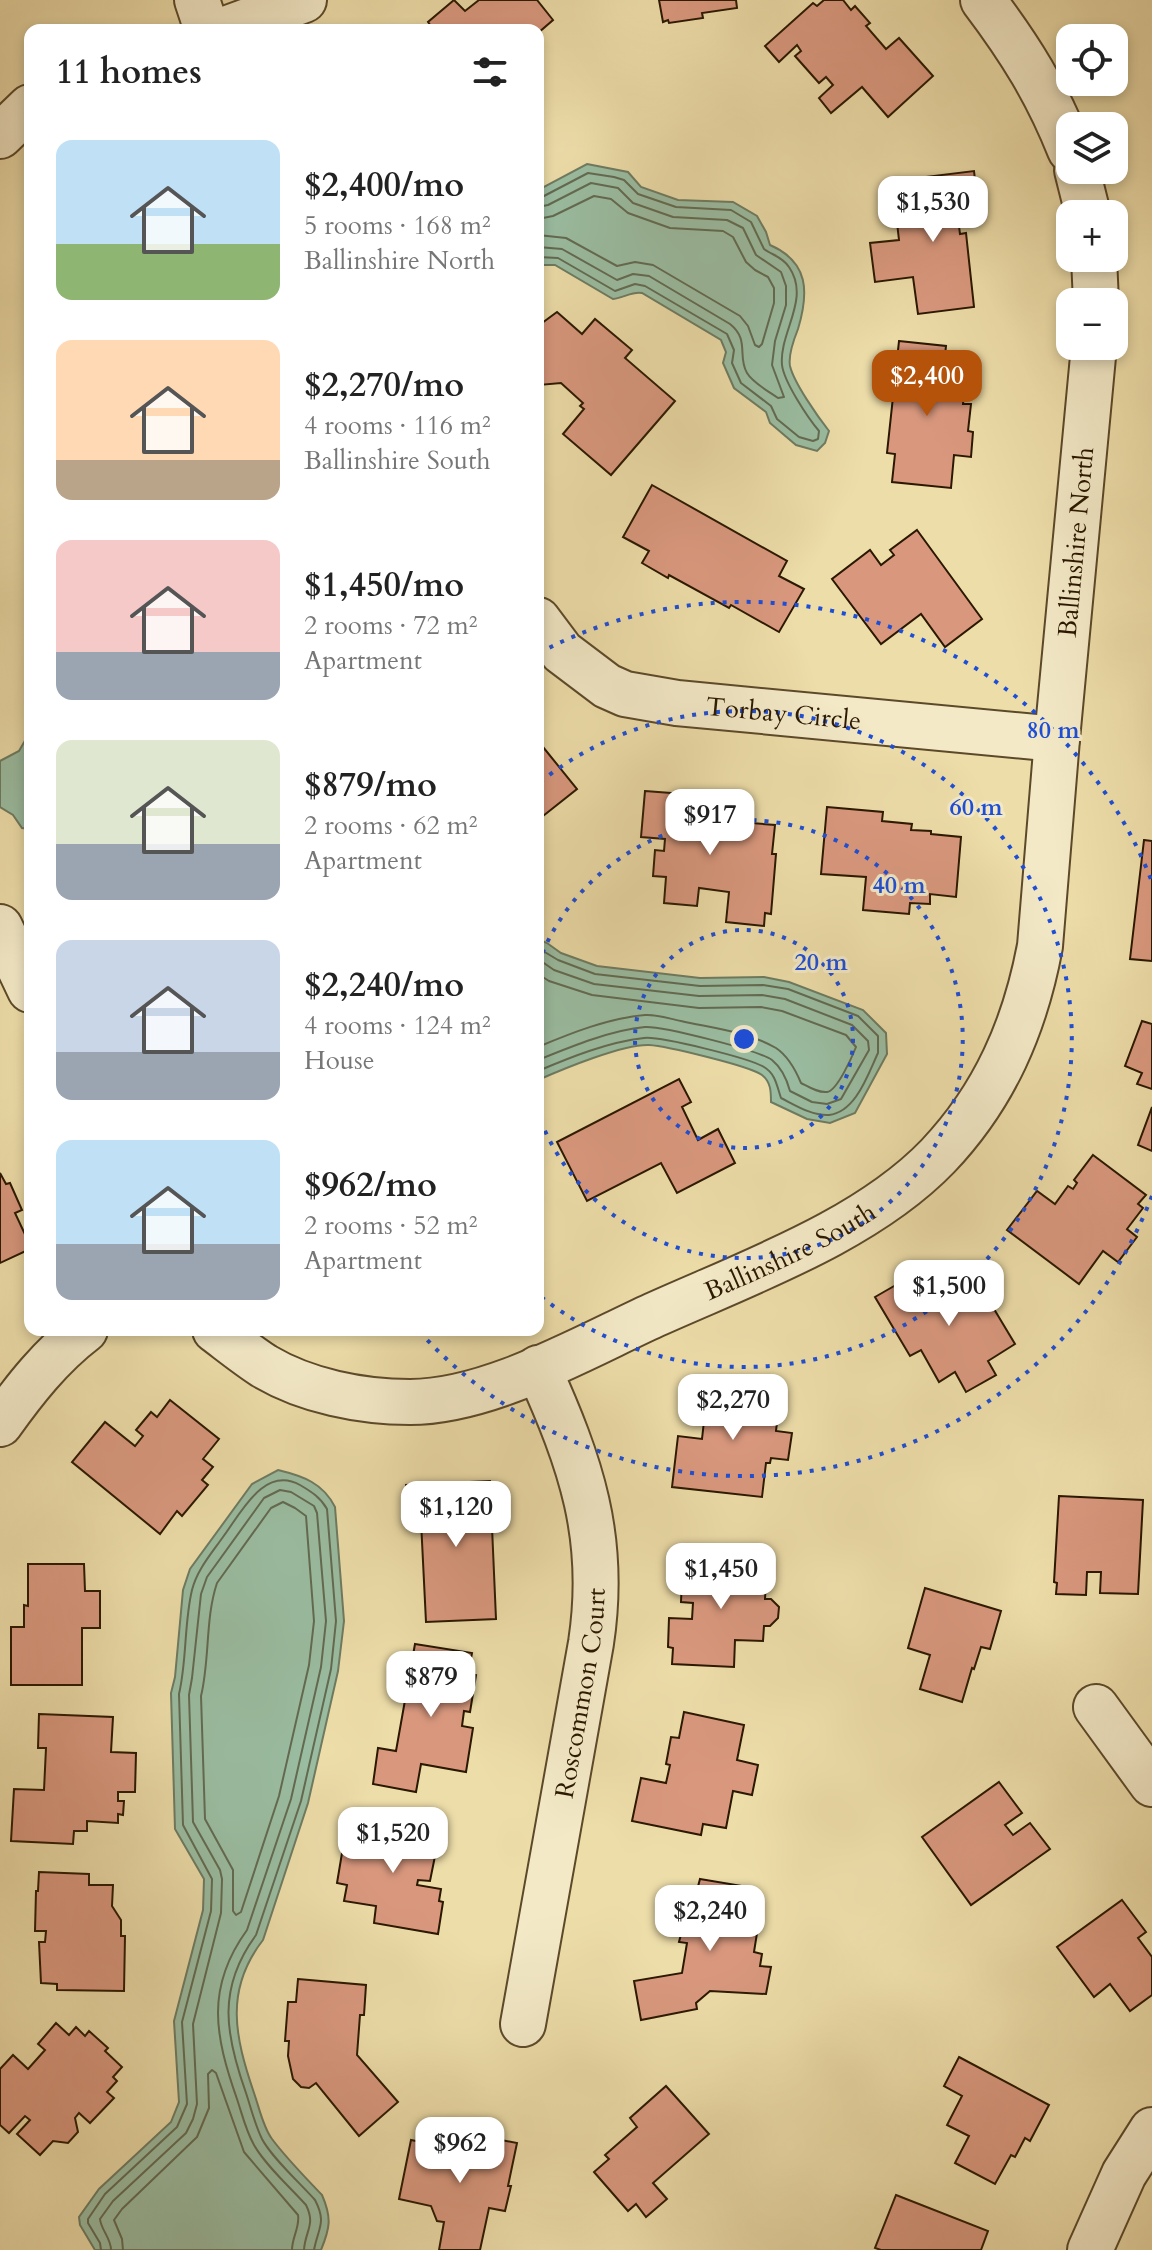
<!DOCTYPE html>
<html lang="en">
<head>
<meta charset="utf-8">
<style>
	body { margin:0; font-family:Cardo,serif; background:#f6f6f6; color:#222; height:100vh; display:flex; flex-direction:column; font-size:30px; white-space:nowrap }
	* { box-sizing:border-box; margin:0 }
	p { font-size:26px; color:#767676 }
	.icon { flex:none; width:44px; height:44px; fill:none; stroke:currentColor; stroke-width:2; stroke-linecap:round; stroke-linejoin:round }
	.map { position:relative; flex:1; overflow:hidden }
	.details { position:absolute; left:24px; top:24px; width:520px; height:1312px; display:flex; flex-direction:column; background:#fff; border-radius:16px; box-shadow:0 4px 12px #0003 }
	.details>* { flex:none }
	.tools { position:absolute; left:1056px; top:24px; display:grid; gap:16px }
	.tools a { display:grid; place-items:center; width:72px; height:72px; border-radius:16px; background:#fff; box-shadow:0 4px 12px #0003; font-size:40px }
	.price { position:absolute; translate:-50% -68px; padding:0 18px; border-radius:16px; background:#fff; color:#222; font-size:26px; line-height:52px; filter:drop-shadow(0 2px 4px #0008) }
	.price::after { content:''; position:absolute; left:50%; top:48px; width:24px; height:18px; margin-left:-12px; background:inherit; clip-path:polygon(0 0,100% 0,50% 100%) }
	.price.selected { background:#b45309; color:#fff }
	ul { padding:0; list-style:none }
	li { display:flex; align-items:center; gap:24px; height:200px; padding:0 32px }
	li span { display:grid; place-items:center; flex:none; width:224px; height:160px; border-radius:16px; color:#555 }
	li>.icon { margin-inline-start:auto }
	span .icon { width:96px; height:96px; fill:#fffc; stroke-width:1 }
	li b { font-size:34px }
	h2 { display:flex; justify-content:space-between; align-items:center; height:96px; padding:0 32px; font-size:34px }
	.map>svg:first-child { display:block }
	.water { fill:#9abda2; stroke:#6e7b61; stroke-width:2 }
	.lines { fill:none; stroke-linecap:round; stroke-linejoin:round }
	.shore { stroke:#626a51; stroke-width:2 }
	.building { fill:#d9987e; stroke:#2b1800; stroke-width:2 }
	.minor-casing { stroke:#5c492a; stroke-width:48 }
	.minor { stroke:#f3e9c7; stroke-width:44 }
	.ring { fill:none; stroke:#1d4ed8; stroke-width:4; stroke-dasharray:4 8 }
	.labels { text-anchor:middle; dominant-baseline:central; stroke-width:6; stroke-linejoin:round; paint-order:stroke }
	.street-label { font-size:26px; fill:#2b1800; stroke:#f3e9c7 }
	.centre { fill:#1d4ed8; stroke:#f3e9c7; stroke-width:4 }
	.ring-label { font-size:24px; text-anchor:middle; font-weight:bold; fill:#1d4ed8; stroke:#f3e9c7; stroke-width:6; stroke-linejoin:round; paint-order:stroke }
</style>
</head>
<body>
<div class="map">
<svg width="1152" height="2250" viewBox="0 0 1152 2250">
	<rect width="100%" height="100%" fill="#eddda9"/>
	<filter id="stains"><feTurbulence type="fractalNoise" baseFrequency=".0025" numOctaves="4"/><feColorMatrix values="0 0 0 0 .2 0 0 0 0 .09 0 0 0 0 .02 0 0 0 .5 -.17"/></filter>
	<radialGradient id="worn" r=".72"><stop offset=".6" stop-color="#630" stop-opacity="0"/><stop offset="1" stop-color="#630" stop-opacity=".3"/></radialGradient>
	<g class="water">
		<path d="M587,164l41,8 13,15 37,13 55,2 24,14 9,16 4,13c39,17 39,47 28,84 -4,10 -10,26 -8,37 4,17 28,51 39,65l-4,12 -8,8 -21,-6 -26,-22 -4,-11 -32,-24 -11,-25 3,-11 -5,-12 -79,-47c-10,-2 -18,5 -29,6l-58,-34h-17v-75z"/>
		<polygon points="30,732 30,829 22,828 13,815 0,807 0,761 19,751"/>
		<path d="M538,939l9,4 14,10 36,13 103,12 64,-1 25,5 74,28 23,23 1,21 -32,59 -25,10 -23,-4 -36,-17c0,-10 0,-20 -9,-27 -12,-9 -96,-29 -113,-30 -26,-1 -86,24 -111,35z"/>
		<path d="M278,1470c25,6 45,13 57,37l9,114 -6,50 -30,132 -45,137c-39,50 -28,97 -9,153 5,14 9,34 18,46 15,20 33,38 50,56 10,23 8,33 -1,55h-226l-15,-25 -1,-8 20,-28 72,-67 8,-20 -5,-81 29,-111 1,-31 -29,-50 -4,-136 4,-16 8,-87 7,-21 62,-85z"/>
	</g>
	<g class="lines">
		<g class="shore">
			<path d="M538,197l6,-1 44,-23 26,4 10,3 14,14 38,13 55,3 20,12 13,27c8,6 19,8 25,18 22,32 -10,65 -7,98 2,17 26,53 37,66l-1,8 -5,2 -14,-4 -22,-18 -6,-13 -30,-23 -9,-20 2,-13 -7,-16 -82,-48 -10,-2 -20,7 -57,-33 -20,-1"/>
			<path d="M538,207l10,-2 43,-22 27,5 15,15 40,14 54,3 16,8 13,27 25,17 5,14v19l-11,36 -3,24 12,32 -6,1c-10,-7 -25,-15 -31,-25 -10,-17 3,-33 -17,-49l-81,-48 -16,-2 -16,6 -55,-31 -24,-2"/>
			<polyline points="538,219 553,216 594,196 611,199 628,213 670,228 723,231 733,237 746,262 755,270 768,277 774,288 774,303 762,344 759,347 755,345 748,326 740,316 653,265 635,262 617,266 566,238 538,235"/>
			<path d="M538,948l20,12 37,14 105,12 63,-1 25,4 70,27 20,20v17c-10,21 -22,59 -49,62 -17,1 -34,-10 -48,-17 -4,-11 -5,-24 -17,-31 -15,-9 -104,-31 -120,-29 -36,4 -73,19 -106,33"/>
			<path d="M538,959l16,11 40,14 105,12 63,-1 23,4 67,26 16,16 1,9 -28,49 -14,5 -15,-2 -22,-11c-3,-11 -8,-23 -18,-31 -14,-10 -110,-34 -127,-33 -34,3 -75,20 -107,33"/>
			<path d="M538,974l11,7 43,14 107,13 62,-1 21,4 64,24 10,12c-4,10 -19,44 -29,45 -9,1 -18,-5 -26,-9 -5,-12 -13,-27 -25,-35 -27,-16 -64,-20 -95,-27 -11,-2 -24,-7 -36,-6 -36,3 -74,18 -107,32"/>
			<path d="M283,1502l12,6 11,8 8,105 -5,44 -30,131 -38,116 -5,3 -3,-4v-41l-28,-51 -4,-123c9,-37 4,-77 16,-113l54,-75z"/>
			<path d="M101,2250l-1,-7 -12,-20v-4l17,-25 72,-67 10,-23 -5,-82 29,-111 1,-32 -29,-54 -4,-131c8,-34 5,-71 13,-104 5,-20 19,-36 31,-53 18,-24 41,-72 77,-52 12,7 21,13 27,24l9,112 -5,48 -30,132 -45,134c-39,53 -31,99 -10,158 5,15 9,32 16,46 10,19 38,44 53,61 12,23 3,28 -1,50"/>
			<path d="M111,2250c0,-12 -10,-20 -11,-31l13,-18 73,-68 7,-14 4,-15 -4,-80 28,-111 1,-34 -2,-9 -27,-48 -4,-127 3,-17 9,-84 6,-17 57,-79 16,-8 11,2 23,14 3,7 9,108 -5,46 -30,132 -44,131c-42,58 -32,106 -10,169 5,15 9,32 17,46 12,21 36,42 52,60 10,20 -1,26 -2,45"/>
			<path d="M123,2250l-1,-11 -8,-19 8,-11 75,-72 12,-29 -1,-34 4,-4 4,3 28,79 54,63c2,12 -6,22 -6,35"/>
		</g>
	</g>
	<g class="building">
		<polygon points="454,0 465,11 479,0 537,0 553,20 538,33 538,30 434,30 428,22"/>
		<polygon points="659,0 736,0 737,8 702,13 703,18 669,23 668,20 663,22"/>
		<polygon points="824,0 843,0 851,10 855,6 870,23 866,26 886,49 899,38 933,76 888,117 862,87 831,113 819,98 833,85 826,77 819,83 795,56 801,51 797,45 779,62 765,46 813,3 817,6"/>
		<polygon points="974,171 980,223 959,226 960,234 966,233 974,307 918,314 913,277 875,282 870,243 899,240 896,214 906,214 904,195 927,192 925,177"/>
		<polygon points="557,312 582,334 595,319 632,350 625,358 675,401 611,475 563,434 584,409 580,406 583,403 561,383 539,385 538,326"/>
		<polygon points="899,341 946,346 942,383 965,385 963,404 971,404 968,431 973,432 971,457 954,455 951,488 892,482 895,454 887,453"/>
		<polygon points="652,485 787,561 779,576 804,589 779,632 731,605 729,608 669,575 668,578 642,563 649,551 623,537"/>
		<polygon points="917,530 982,619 945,647 921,614 881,644 832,579 870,550 881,565 894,555 890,550"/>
		<polygon points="543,747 577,789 538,820 538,751"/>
		<polygon points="645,791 710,796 707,836 737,839 739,822 775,825 772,854 776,854 771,914 765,913 764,926 726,922 729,892 699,888 697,906 664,903 666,877 653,876 655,850 664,851 665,839 641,837"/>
		<polygon points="827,807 883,812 882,821 912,824 911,830 931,831 931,834 961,837 956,897 930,894 930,904 910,903 909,914 863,910 866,877 821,874"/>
		<polygon points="1144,840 1152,841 1152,961 1130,959"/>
		<polygon points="1142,1021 1152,1024 1152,1089 1137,1084 1142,1073 1125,1066"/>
		<polygon points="679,1079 691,1102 682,1107 698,1140 718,1129 735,1163 677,1193 661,1163 587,1201 557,1142"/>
		<polygon points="1152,1107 1152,1151 1138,1145"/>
		<polygon points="1093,1155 1146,1195 1138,1204 1143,1208 1127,1229 1137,1237 1118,1262 1103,1251 1079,1284 1007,1230 1037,1191 1055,1204 1068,1186 1073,1189 1077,1183 1074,1180"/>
		<polygon points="0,1173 6,1184 10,1183 22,1210 15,1213 30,1245 30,1249 0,1263"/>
		<polygon points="915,1274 928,1297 944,1287 949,1295 980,1277 996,1302 991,1304 1015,1344 988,1361 996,1375 966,1392 955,1372 939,1382 921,1350 910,1356 875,1297"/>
		<polygon points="712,1378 772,1384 770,1404 779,1405 776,1431 792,1433 788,1460 771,1458 770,1463 766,1463 762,1497 672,1487 678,1436 702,1439 704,1421 713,1422 714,1410 708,1409"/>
		<polygon points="170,1400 219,1439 203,1459 213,1467 202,1480 208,1485 182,1516 177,1511 160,1534 72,1462 105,1422 135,1446 143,1436 136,1430 151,1412 157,1417"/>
		<polygon points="490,1481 496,1619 426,1622 421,1521 408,1521 406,1485"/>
		<polygon points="1059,1496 1143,1500 1138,1594 1100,1593 1101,1572 1087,1572 1086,1595 1056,1594 1057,1583 1054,1582"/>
		<polygon points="710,1555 739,1557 739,1561 767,1563 765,1599 771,1599 779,1607 778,1618 770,1626 764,1626 763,1641 735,1640 734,1667 672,1664 673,1648 668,1647 669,1618 692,1619 693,1603 681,1602 682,1578 685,1579 687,1558 710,1560"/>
		<polygon points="28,1564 84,1564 85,1591 100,1591 100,1628 82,1628 82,1685 11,1685 11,1627 24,1627 24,1605 28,1606"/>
		<polygon points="925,1588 1001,1611 990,1649 981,1647 974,1669 972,1668 962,1702 920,1689 930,1655 908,1648"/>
		<polygon points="415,1644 472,1653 468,1674 476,1675 470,1712 464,1711 462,1726 473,1728 466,1772 421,1764 416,1792 373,1784 378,1748 396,1751"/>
		<polygon points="684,1712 744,1725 737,1760 758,1765 752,1795 733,1791 726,1828 703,1824 701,1835 632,1821 641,1778 666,1783 670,1765 666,1764 671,1737 679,1738"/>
		<polygon points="39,1714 113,1717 111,1752 136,1753 135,1792 118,1792 118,1801 124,1801 123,1815 118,1814 118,1823 87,1821 87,1831 74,1831 73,1844 11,1841 14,1789 44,1790 46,1748 38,1748"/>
		<polygon points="999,1782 1022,1813 1005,1825 1013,1835 1030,1823 1050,1849 971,1905 922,1837"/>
		<polygon points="360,1818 431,1829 427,1850 436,1851 430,1881 418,1880 417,1885 441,1889 439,1901 443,1902 438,1934 374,1923 376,1906 344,1901 347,1885 337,1883 342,1853 353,1854"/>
		<polygon points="39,1872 89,1874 89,1885 113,1885 112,1906 121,1920 121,1936 125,1936 124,1991 57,1990 57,1984 41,1983 39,1942 45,1942 46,1931 35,1931 36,1891 38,1891"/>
		<polygon points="700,1879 754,1888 751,1905 758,1906 753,1932 757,1933 754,1952 762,1954 760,1966 771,1967 766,1994 710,1991 696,2003 697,2009 641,2020 634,1981 682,1973 687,1943 679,1942 685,1919 683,1918 687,1892 696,1894"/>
		<polygon points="1122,1900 1146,1932 1138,1938 1152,1957 1152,1995 1130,2011 1110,1984 1094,1997 1057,1947"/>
		<polygon points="298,1979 366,1985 364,2015 360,2015 357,2055 398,2102 359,2136 316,2083 309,2088 301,2087 293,2079 288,2056 289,2041 285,2041 288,2002 296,2002"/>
		<polygon points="56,2023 69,2035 76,2027 85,2036 89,2031 108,2048 105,2051 122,2067 113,2077 117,2081 107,2092 114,2098 90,2123 79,2113 75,2118 78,2132 68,2143 53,2141 40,2155 17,2134 30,2120 25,2116 9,2133 0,2125 0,2069 13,2055 28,2069 45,2050 38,2044"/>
		<polygon points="959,2057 1049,2105 1030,2141 1025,2138 1015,2157 1011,2155 995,2184 955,2163 969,2136 947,2125 962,2096 944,2086"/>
		<polygon points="666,2086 709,2134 653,2183 667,2199 646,2217 636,2204 628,2211 594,2172 609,2159 605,2155 637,2127 630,2118"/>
		<polygon points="448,2136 485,2144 486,2137 517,2143 508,2186 511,2186 505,2211 489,2208 480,2250 439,2250 444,2222 437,2221 431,2206 399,2199 411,2140 445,2147"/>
		<polygon points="896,2195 988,2231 981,2250 881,2250 875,2248"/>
	</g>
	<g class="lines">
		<defs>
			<g id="minor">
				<polyline points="197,0 207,30"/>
				<path d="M983,0c37,49 64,92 87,150"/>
				<polyline points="223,30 304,0"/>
				<polyline points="0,136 30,107"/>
				<polyline points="1077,170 1088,214"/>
				<polyline points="1094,258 1096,302"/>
				<path id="s1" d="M538,620l24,32 45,34 18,8 52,9 380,36"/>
				<polyline points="0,927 30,990"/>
				<path id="s2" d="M215,1330c16,12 32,25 49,36 42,25 97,36 146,36 79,0 172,-54 244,-87 93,-42 212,-84 284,-159 57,-60 87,-130 102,-210l17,-207 37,-393"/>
				<path d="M0,1424c25,-35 51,-68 85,-94"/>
				<polyline points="1096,1707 1152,1784"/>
				<path id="s3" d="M523,2024l68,-381c16,-105 -10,-180 -53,-275"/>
				<polyline points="1090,2250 1124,2174 1152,2130"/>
			</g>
		</defs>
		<use href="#minor" class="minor-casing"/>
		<use href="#minor" class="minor"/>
	</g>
	<g class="ring">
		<circle cx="744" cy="1039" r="109"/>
		<path d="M538 964A219 219 0 1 1 538 1114"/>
		<path d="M540 782A328 328 0 1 1 540 1296"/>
		<path d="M1152 1196A437 437 0 0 1 419 1331M539 653A437 437 0 0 1 1152 882"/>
	</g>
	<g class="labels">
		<g class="street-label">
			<text stroke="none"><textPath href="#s2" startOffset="1444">Ballinshire North</textPath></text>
			<text stroke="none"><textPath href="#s1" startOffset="276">Torbay Circle</textPath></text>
			<text stroke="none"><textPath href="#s2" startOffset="624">Ballinshire South</textPath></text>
			<text stroke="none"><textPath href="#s3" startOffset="336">Roscommon Court</textPath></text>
		</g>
	</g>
	<circle cx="744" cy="1039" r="12" class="centre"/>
	<g class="ring-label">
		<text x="1053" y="738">80 m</text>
		<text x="976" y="815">60 m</text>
		<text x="899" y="893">40 m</text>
		<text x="821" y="970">20 m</text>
	</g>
	<rect width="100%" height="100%" filter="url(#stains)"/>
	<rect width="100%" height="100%" fill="url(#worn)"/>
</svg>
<div class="tools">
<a><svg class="icon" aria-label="locate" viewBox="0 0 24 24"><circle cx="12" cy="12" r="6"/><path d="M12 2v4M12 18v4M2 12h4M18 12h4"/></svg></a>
<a><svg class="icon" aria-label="layers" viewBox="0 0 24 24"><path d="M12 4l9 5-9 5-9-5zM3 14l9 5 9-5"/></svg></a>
<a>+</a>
<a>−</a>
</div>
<b class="price" style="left:933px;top:244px">$1,530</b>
<b class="price selected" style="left:927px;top:418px">$2,400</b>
<b class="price" style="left:710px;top:857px">$917</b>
<b class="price" style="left:949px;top:1328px">$1,500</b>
<b class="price" style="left:733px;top:1442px">$2,270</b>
<b class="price" style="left:456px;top:1549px">$1,120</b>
<b class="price" style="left:721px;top:1611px">$1,450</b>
<b class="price" style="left:431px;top:1719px">$879</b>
<b class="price" style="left:393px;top:1875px">$1,520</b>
<b class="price" style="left:710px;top:1953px">$2,240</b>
<b class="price" style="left:460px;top:2185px">$962</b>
<section class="details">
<h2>11 homes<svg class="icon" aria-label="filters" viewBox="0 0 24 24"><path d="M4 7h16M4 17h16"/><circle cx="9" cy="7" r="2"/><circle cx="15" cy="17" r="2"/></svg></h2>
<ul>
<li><span style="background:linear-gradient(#bfe0f5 65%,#8fb573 0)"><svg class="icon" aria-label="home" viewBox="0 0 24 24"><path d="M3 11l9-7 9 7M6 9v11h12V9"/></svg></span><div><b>$2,400/mo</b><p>5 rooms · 168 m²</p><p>Ballinshire North</p></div></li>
<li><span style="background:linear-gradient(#ffd9b3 75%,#b9a48a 0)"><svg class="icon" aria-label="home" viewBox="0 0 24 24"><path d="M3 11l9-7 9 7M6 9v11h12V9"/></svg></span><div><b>$2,270/mo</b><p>4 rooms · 116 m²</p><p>Ballinshire South</p></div></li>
<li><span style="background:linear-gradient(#f6c9c9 70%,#9aa5b1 0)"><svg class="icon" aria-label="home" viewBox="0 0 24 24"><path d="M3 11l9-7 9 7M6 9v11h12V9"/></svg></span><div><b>$1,450/mo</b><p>2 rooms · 72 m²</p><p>Apartment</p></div></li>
<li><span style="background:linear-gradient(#dfe7d0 65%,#9aa5b1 0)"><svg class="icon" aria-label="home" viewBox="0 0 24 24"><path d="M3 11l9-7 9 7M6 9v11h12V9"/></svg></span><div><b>$879/mo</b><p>2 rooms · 62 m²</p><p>Apartment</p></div></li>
<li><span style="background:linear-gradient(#c9d6e8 70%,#9aa5b1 0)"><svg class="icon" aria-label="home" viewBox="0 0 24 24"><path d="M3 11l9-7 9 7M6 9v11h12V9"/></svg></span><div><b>$2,240/mo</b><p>4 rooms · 124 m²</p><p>House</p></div></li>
<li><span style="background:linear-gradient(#bfe0f5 65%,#9aa5b1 0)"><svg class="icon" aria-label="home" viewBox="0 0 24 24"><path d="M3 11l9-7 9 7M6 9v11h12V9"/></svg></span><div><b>$962/mo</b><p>2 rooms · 52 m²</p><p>Apartment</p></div></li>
</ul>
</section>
</div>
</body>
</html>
